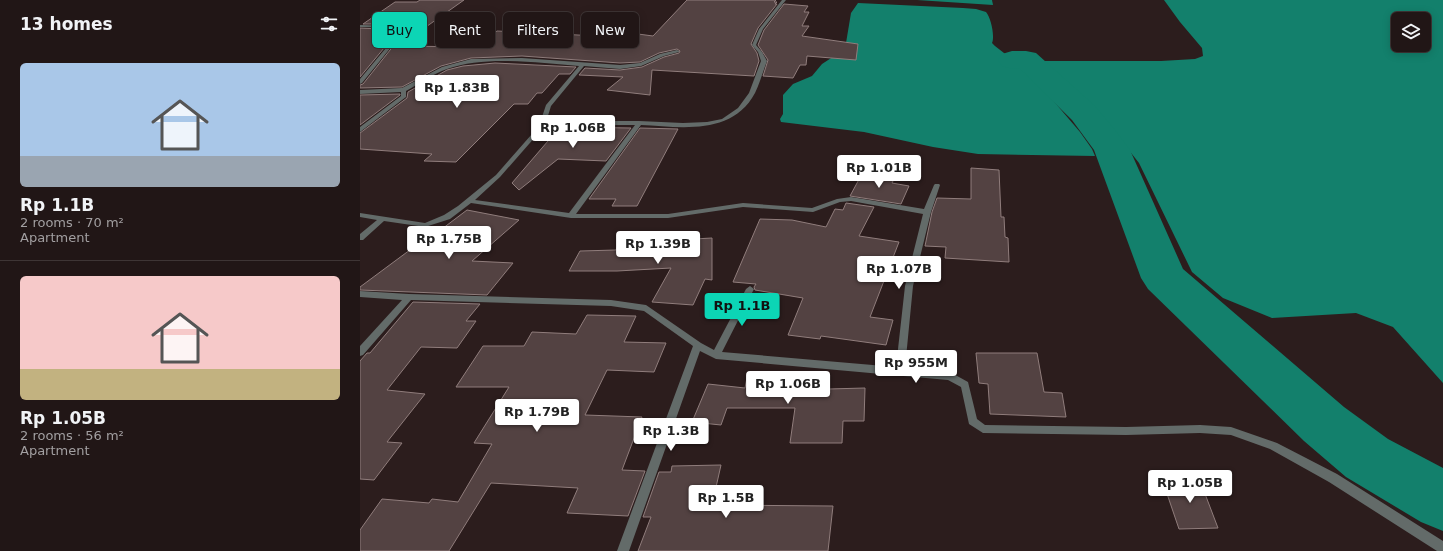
<!DOCTYPE html>
<html lang="en">
<head>
<meta charset="utf-8">
<style>
	body { margin:0; font-family:"DejaVu Sans",sans-serif; background:#291f1f; color:#f1f3f6; height:100vh; display:flex; flex-direction:column; font-size:15px; white-space:nowrap }
	* { box-sizing:border-box; margin:0 }
	p { font-size:13px; color:#a29fa1 }
	.icon { flex:none; width:22px; height:22px; fill:none; stroke:currentColor; stroke-width:2; stroke-linecap:round; stroke-linejoin:round }
	.map { position:relative; flex:1; overflow:hidden }
	.side { display:flex; flex-direction:column; background:#211616; width:360px }
	.side>* { flex:none }
	.guide { position:absolute; left:12px; top:12px; width:380px; height:36px; display:flex; gap:8px }
	.fabs { position:absolute; left:1031px; top:12px; display:grid; gap:8px }
	.fabs a { display:grid; place-items:center; width:40px; height:40px; border-radius:6px; background:#211616; box-shadow:0 2px 10px #0003,0 0 0 1px #3e3535; font-size:20px }
	.price { position:absolute; translate:-50% -34px; padding:0 9px; border-radius:4px; background:#fff; color:#222; font-size:13px; line-height:26px; filter:drop-shadow(0 1px 2px #0008) }
	.price::after { content:''; position:absolute; left:50%; top:24px; width:12px; height:9px; margin-left:-6px; background:inherit; clip-path:polygon(0 0,100% 0,50% 100%) }
	.price.current { background:#0cd5b5; color:#111 }
	ul { padding:0; list-style:none }
	li { display:grid; align-content:center; gap:8px; height:212px; padding:0 20px }
	li+li { border-top:1px solid #3e3535 }
	li span { display:grid; place-items:center; height:124px; border-radius:6px; color:#555 }
	li>.icon { margin-inline-start:auto }
	span .icon { width:72px; height:72px; fill:#fffc; stroke-width:1 }
	li b { font-size:17px }
	h2 { display:flex; justify-content:space-between; align-items:center; height:48px; padding:0 20px; font-size:17px }
	.tag { padding:0 14px; border-radius:6px; background:#211616; box-shadow:0 2px 10px #0003,0 0 0 1px #3e3535; font-size:14px; line-height:36px }
	.tag.current { background:#0cd5b5; color:#111 }
	main { display:flex; flex:1; min-height:0 }
	.map>svg:first-child { display:block }
	.water { fill:#13806c; fill-rule:evenodd }
	.lines { fill:none; stroke-linecap:round; stroke-linejoin:round }
	.river { fill:#13806c; fill-rule:evenodd }
	.building { fill:#534242; stroke:#907d7c }
	.minor { fill:#636b69; fill-rule:evenodd }
</style>
</head>
<body>
<main>
<section class="side">
<h2>13 homes<svg class="icon" aria-label="filters" viewBox="0 0 24 24"><path d="M4 7h16M4 17h16"/><circle cx="9" cy="7" r="2"/><circle cx="15" cy="17" r="2"/></svg></h2>
<ul>
<li><span style="background:linear-gradient(#a9c7e8 75%,#9aa5b1 0)"><svg class="icon" aria-label="home" viewBox="0 0 24 24"><path d="M3 11l9-7 9 7M6 9v11h12V9"/></svg></span><div><b>Rp 1.1B</b><p>2 rooms · 70 m²</p><p>Apartment</p></div></li>
<li><span style="background:linear-gradient(#f6c9c9 75%,#c2b280 0)"><svg class="icon" aria-label="home" viewBox="0 0 24 24"><path d="M3 11l9-7 9 7M6 9v11h12V9"/></svg></span><div><b>Rp 1.05B</b><p>2 rooms · 56 m²</p><p>Apartment</p></div></li>
</ul>
</section>
<div class="map">
<svg width="1083" height="551" viewBox="0 0 1083 551">
	<rect width="100%" height="100%" fill="#2c1d1d"/>
	<g class="water">
		<polygon points="557,0 632,0 633,5"/>
		<path d="M804,0h279v383l-50,-56 -37,-14 -84,5 -49,-20 -31,-26 -53,-109 -26,-33 -77,-69h125l34,-2 8,-3 -1,-8 -22,-26zM1038,19h26v26h-26z"/>
		<path d="M498,3l105,5 13,1 10,3c5,6 9,24 6,31l3,3 23,18 21,20 41,48 12,17 3,7 -117,-2 -45,-7 -69,-15 -83,-10 -1,-3 3,-5v-19l10,-11 19,-8 10,-12 23,-15 6,-36z"/>
	</g>
	<g class="lines">
		<polygon class="river" points="652,51 666,51 676,53 735,106 755,130 770,150 823,269 984,407 1028,439 1083,468 1083,531 1061,522 986,477 944,441 788,289 781,278 734,150 712,120 659,68 652,69 642,66 638,60 642,54"/>
	</g>
	<g class="building">
		<polygon points="60,0 104,0 39,46 116,47 137,31 238,36 268,41 278,34 293,36 327,0 416,0 414,2 417,2 415,4 417,4 398,28 391,44 397,53 399,61 394,76 292,70 290,95 247,90 263,77 219,75 225,68 260,70 282,67 304,57 319,53 320,51 317,49 299,53 280,62 260,63 162,56 111,58 81,66 42,87 0,88 0,85 3,84 46,30 44,24 3,24 35,2 57,2"/>
		<polygon points="424,4 448,6 444,12 449,12 442,26 449,26 442,36 498,44 496,60 447,56 446,65 440,65 433,78 403,76 408,60 398,45 404,30"/>
		<polygon points="0,28 39,30 0,77"/>
		<polygon points="135,63 216,67 210,74 199,74 182,93 177,93 168,104 154,104 96,162 64,161 72,154 0,149 0,133 47,98 48,92 87,70 103,66"/>
		<polygon points="40,94 40,95 0,125 0,95"/>
		<polygon points="200,127 271,128 246,161 198,159 159,190 152,183"/>
		<polygon points="280,128 318,129 277,206 252,206 256,199 229,199"/>
		<polygon points="611,168 639,170 641,217 644,217 645,237 648,238 649,262 585,258 586,247 565,246 572,212 577,198 611,199"/>
		<polygon points="503,172 535,177 532,183 549,186 541,204 490,196"/>
		<polygon points="486,203 514,207 499,236 539,242 510,317 533,320 526,345 461,336 460,339 428,335 443,298 395,290 394,287 396,284 373,282 400,219 432,220 466,227 475,209 483,210"/>
		<polygon points="107,210 159,220 112,261 153,263 127,295 0,290 0,287 62,241 66,241"/>
		<polygon points="352,238 352,280 345,279 333,305 292,302 311,268 257,271 209,271 220,251 256,250 259,243"/>
		<polygon points="53,302 120,304 106,321 116,321 97,348 61,347 27,390 65,394 27,442 42,443 14,480 0,479 0,361 7,353 10,353"/>
		<polygon points="227,315 276,316 264,342 306,343 294,372 247,370 225,415 282,417 262,470 285,471 268,516 207,513 218,488 131,483 89,551 0,551 0,530 22,499 69,503 72,499 98,502 132,444 114,443 149,387 96,387 123,346 164,346 172,332 216,334"/>
		<polygon points="616,353 677,353 684,392 702,393 706,417 630,414 628,384 619,383"/>
		<polygon points="388,372 435,373 432,390 505,388 504,421 483,421 482,443 430,443 435,408 367,408 361,425 332,422 348,384 385,388"/>
		<polygon points="361,465 352,505 473,506 468,551 278,551 291,517 283,517 299,472 311,472 312,466"/>
		<polygon points="839,478 858,528 819,529 802,479"/>
	</g>
	<g class="lines">
		<g class="minor">
			<path d="M422,0h4l-23,29 -7,16 6,7 5,9c-4,10 -7,22 -12,32 -23,43 -74,34 -114,32l-65,89h92l75,-11 69,5 25,-9 14,-2 73,12 10,-24 1,-1h4l1,1 -9,27 -18,74 -8,82 45,4 18,10 9,37 8,6 141,2 74,-2 31,2 46,16 60,31 106,67v10h-6l-108,-69 -59,-33 -39,-14 -31,-2 -74,2 -143,-2 -14,-9 -8,-37 -13,-7 -232,-21 -16,-8 -71,200h-12l76,-205 -49,-35 -33,-5 -200,-6 -48,55 -3,1v-10l42,-46 -42,-3v-6l49,3 202,6 35,5 55,38 13,7 32,-61 4,-3 4,3 -32,63 174,15 9,-81 18,-72 -72,-13 -11,1 -27,10 -70,-5 -75,11h-97l-100,-15 -21,16 -25,8 -41,-6 -21,19h-3v-6l17,-14 -17,-3v-4l65,10 19,-8 14,-9 38,-31 43,-49 5,-3 -3,-3 5,-15 33,-39c-41,-3 -93,-11 -132,3 -14,5 -28,15 -41,22v6l-46,35v-5l41,-31v-4l-41,2v-4l42,-2 40,-21 29,-8 51,-1 98,7 20,-2 20,-9 17,-4 2,1v1l-15,4 -23,10 -21,3 -36,-3 -33,40 -4,13 2,2h90l44,2 24,-1 15,-3 16,-11 11,-15 12,-32 -3,-9 -6,-7 7,-16zM189,125h86l-66,88 -94,-13 25,-23 43,-49z"/>
			<polygon points="0,25 42,26 44,26 45,30 2,83 0,84 0,79 41,30 40,28 0,27"/>
		</g>
	</g>
</svg>
<div class="fabs">
<a><svg class="icon" aria-label="layers" viewBox="0 0 24 24"><path d="M12 4l9 5-9 5-9-5zM3 14l9 5 9-5"/></svg></a>
</div>
<b class="price" style="left:97px;top:109px">Rp 1.83B</b>
<b class="price" style="left:213px;top:149px">Rp 1.06B</b>
<b class="price" style="left:519px;top:189px">Rp 1.01B</b>
<b class="price" style="left:89px;top:260px">Rp 1.75B</b>
<b class="price" style="left:298px;top:265px">Rp 1.39B</b>
<b class="price" style="left:539px;top:290px">Rp 1.07B</b>
<b class="price current" style="left:382px;top:327px">Rp 1.1B</b>
<b class="price" style="left:556px;top:384px">Rp 955M</b>
<b class="price" style="left:428px;top:405px">Rp 1.06B</b>
<b class="price" style="left:177px;top:433px">Rp 1.79B</b>
<b class="price" style="left:311px;top:452px">Rp 1.3B</b>
<b class="price" style="left:830px;top:504px">Rp 1.05B</b>
<b class="price" style="left:366px;top:519px">Rp 1.5B</b>
<div class="guide">
<a class="tag current">Buy</a>
<a class="tag">Rent</a>
<a class="tag">Filters</a>
<a class="tag">New</a>
</div>
</div>
</main>
</body>
</html>
